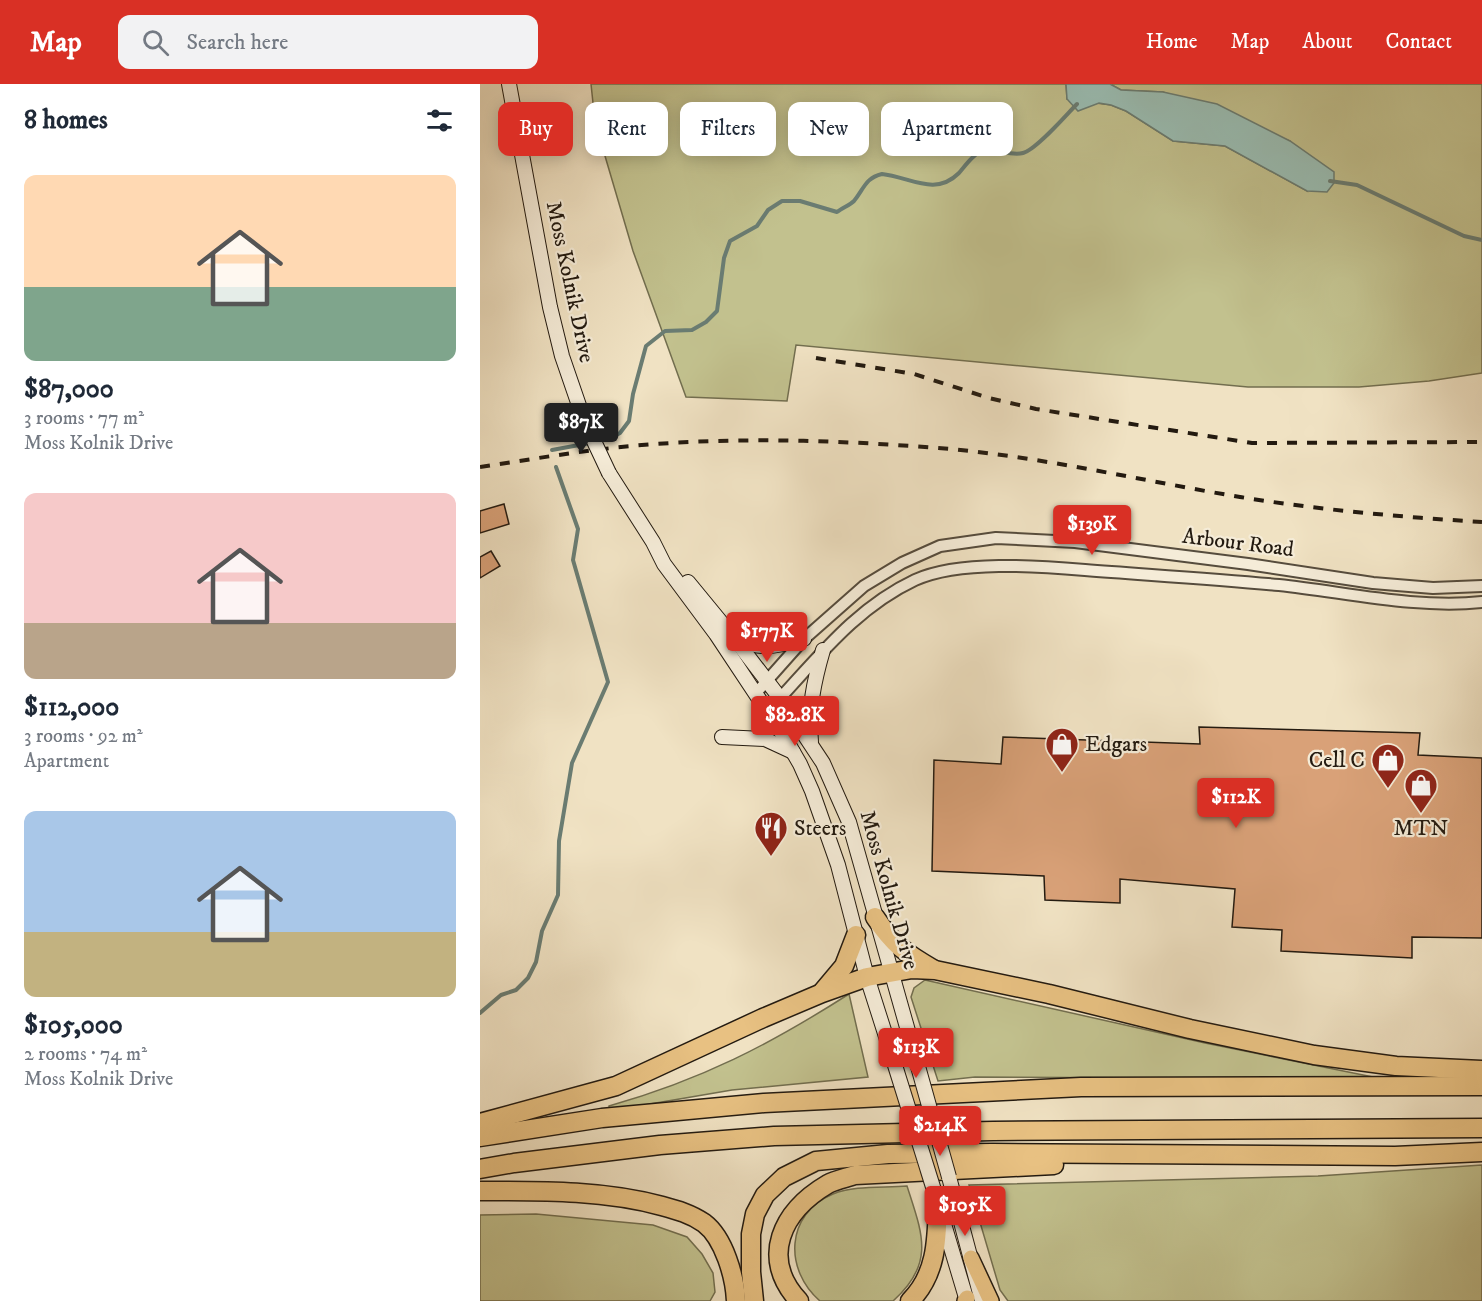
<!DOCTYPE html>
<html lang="en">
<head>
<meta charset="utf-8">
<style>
	body { margin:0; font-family:"IM FELL DW Pica",serif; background:#f2f2f3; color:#1f2937; height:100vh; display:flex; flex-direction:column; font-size:22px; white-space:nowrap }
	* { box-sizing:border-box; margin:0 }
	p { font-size:20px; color:#747a83 }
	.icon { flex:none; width:33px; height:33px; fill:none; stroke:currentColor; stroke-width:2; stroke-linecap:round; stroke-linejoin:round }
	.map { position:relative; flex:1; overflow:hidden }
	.side { display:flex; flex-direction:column; background:#fff; width:480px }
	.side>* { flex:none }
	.guide { position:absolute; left:18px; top:18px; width:570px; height:54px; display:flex; gap:12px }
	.price { position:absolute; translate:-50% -51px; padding:0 14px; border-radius:6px; background:#d93025; color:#fff; font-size:20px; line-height:39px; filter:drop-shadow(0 2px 3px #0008) }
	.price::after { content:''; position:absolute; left:50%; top:36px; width:18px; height:14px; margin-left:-9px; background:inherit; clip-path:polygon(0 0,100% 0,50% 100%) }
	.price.current { background:#222; color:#fff }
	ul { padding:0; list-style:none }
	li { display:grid; align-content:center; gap:12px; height:318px; padding:0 24px }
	li span { display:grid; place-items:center; height:186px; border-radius:12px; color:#555 }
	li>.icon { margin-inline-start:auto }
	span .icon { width:108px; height:108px; fill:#fffc; stroke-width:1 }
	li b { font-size:26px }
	h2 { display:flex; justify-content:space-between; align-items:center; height:72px; padding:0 24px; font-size:26px }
	.chip { padding:0 21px; border-radius:12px; background:#fff; box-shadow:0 3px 15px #0003; font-size:21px; line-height:54px }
	.chip.current { background:#d93025; color:#fff }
	header { display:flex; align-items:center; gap:36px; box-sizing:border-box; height:84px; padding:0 30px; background:#d93025; color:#fff }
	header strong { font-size:28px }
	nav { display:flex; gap:33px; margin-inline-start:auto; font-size:21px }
	.search { width:420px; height:54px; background:#f2f2f3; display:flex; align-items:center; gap:15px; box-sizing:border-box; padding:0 21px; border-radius:12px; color:#747a83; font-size:22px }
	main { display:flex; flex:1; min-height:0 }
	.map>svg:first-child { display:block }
	.green { fill:#c2c18e; stroke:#726e4f; stroke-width:1.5 }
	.water { fill:#9abeb4; stroke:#6a7c72; stroke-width:1.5 }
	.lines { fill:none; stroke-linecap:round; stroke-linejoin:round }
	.stream { stroke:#6a7c72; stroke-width:4 }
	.building { fill:#d9a178; stroke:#231a10; stroke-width:1.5 }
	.street-casing { stroke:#564c3d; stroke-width:14 }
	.secondary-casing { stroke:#231a10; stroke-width:16 }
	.primary-casing { stroke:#231a10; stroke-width:18 }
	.highway-casing { stroke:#231a10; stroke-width:21 }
	.street { stroke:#f5ecd8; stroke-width:10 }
	.secondary { stroke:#f5ecd8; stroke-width:14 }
	.primary { stroke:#e8c182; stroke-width:15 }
	.highway { stroke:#e8c182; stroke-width:18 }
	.rail { stroke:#231a10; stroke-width:4; stroke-dasharray:10 10; stroke-linecap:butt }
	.secondary-bridge-casing { stroke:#231a10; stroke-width:16; stroke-linecap:butt }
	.secondary-bridge { stroke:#f5ecd8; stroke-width:14 }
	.labels { text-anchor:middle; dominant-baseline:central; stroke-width:4.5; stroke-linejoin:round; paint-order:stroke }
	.street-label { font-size:22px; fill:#231a10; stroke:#f5ecd8 }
	.poi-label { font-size:22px; fill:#231a10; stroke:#f5ecd8; text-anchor:start }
</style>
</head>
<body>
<header>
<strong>Map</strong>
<div class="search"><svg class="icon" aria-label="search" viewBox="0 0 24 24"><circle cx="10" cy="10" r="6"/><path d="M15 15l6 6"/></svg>Search here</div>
<nav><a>Home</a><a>Map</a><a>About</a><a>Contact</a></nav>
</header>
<main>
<section class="side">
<h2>8 homes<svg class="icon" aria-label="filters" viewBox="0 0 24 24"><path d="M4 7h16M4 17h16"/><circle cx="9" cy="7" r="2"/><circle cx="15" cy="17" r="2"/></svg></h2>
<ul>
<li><span style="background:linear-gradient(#ffd9b3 60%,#7fa58c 0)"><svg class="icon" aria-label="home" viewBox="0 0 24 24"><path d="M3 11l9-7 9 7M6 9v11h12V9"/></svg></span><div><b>$87,000</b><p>3 rooms · 77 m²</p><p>Moss Kolnik Drive</p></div></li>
<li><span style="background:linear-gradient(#f6c9c9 70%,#b9a48a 0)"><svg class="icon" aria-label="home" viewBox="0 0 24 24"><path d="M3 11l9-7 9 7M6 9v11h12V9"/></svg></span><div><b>$112,000</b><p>3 rooms · 92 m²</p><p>Apartment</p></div></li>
<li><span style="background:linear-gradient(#a9c7e8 65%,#c2b280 0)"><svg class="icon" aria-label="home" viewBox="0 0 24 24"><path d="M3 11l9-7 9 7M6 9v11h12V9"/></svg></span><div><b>$105,000</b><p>2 rooms · 74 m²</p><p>Moss Kolnik Drive</p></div></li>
</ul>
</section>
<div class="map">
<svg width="1002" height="1217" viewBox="0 0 1002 1217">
	<rect width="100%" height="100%" fill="#f0e2c3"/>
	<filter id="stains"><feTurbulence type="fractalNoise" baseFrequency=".00333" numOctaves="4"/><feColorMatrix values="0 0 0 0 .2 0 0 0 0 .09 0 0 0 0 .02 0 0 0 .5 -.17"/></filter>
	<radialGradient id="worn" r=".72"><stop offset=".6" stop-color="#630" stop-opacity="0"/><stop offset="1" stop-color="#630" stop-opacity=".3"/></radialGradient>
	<g class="green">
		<polygon points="111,0 586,0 587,15 631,21 646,27 693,57 745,62 827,107 810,57 683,8 641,6 630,0 1002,0 1002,289 949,297 879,303 768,303 316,261 307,317 206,313 153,167 115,38"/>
		<polygon points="445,896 725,959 903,995 495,993 458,997 431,913 434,904"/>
		<path d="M369,910l19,83 -136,13 -123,21v-5c92,-26 160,-61 240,-112z"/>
		<polygon points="1002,1081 1002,1217 528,1217 520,1206 489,1101 838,1092"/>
		<path d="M427,1102c15,47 29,77 -14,115h-73c-36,-31 -35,-87 13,-107 21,-9 51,-6 74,-8z"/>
		<polygon points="56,1130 173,1141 207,1153 222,1170 233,1189 235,1208 230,1217 0,1217 0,1131"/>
	</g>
	<polygon class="water" points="586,0 630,0 641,6 683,8 737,20 810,57 854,88 854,99 847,108 827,107 745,62 693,57 646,27 631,21 619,19 598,27 587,15"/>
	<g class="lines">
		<g class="stream">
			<polyline points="850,97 877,101 984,152 1002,156"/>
			<path d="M117,357l12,-2 11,-6 9,-12 4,-27 13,-48 19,-15 27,-1 14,-8 11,-11 7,-53 6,-17 27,-15 11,-16 14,-9h18l37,11c5,-4 13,-7 17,-11 10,-12 11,-23 28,-27 28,3 53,23 77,-1 6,-7 15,-20 23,-22 13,-5 27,6 41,2 13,-3 43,-38 54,-49"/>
			<polyline points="72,366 110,359"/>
			<polyline points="0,929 21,911 36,906 48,894 56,878 62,847 78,811 79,757 92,679 128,598 93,476 98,445 76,383"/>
		</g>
	</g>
	<g class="building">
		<polygon points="24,420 29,440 0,449 0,427"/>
		<polygon points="11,467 20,482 0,494 0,473"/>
		<polygon points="719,643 940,649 938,671 1002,674 1002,854 932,853 932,874 801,867 802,846 752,843 755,805 640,795 640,819 565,816 564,792 452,787 454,676 521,680 523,653 720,660"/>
	</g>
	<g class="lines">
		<defs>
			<g id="street">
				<polyline points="276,609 324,555 384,502 422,479 460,462 516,454 595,458 768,480 893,499 953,504 1002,502"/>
				<path d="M288,627c46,-48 85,-102 147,-131 44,-20 123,-14 170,-10 65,5 130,9 194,15 66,7 137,24 203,17"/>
			</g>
			<g id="secondary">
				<polyline points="29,0 70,223 82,272 104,336"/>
				<polyline points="129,389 173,458 184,480 236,550 305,654 320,680 332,707 358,781 387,893 409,962"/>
				<polyline points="208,498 254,554 300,614 343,679 369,738 432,961"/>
				<path d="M256,555c26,12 41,7 68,0"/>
				<polyline points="242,653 285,655 313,668"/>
				<path d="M331,658c-3,-33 3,-61 12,-92"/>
				<polyline points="469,1093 502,1217"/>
				<polyline points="461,1130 487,1217"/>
			</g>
			<g id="primary">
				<polyline points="491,1174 511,1217"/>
				<polyline points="485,1217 487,1214"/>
			</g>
			<g id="highway">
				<path d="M395,833c18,27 30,36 58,52"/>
				<polyline points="343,907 364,882 376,851"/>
				<polyline points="0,1039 136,1002 283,934 342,909 387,893 432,885 455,886 569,910 710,945 834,971 916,982 1002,986"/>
				<polyline points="0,1053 122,1034 284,1019 601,1003 1002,1002"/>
				<polyline points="0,1085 34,1079 180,1061 294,1052 513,1047 1002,1044"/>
				<path d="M0,1107c60,0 123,-1 182,15 15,4 29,8 42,17 20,15 31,54 32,78"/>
				<polyline points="274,1217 271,1188 271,1150 275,1130 285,1111 304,1093 336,1077 408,1070 513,1069 915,1072 1002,1068"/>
				<path d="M319,1217c-40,-43 -17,-90 29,-117 7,-4 18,-6 27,-9l199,-10"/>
				<path d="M430,1217c27,-27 27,-62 28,-98"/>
			</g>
		</defs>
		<use href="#street" class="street-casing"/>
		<use href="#secondary" class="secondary-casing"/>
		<use href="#primary" class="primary-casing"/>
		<use href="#highway" class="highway-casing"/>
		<use href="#street" class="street"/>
		<use href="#secondary" class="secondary"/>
		<use href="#primary" class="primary"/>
		<use href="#highway" class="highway"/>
		<g class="rail">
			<polyline points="336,274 434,290 509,314 556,325 772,359 1002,358"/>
			<path d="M0,383c47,-7 93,-15 141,-20 109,-11 220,-7 329,2 97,9 194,32 290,48 80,13 161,20 242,25"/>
		</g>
		<defs>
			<g id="secondary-bridge">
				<polyline points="104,336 129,389"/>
				<polyline points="432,961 469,1093"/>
				<polyline points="409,962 458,1119"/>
			</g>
		</defs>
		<use href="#secondary-bridge" class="secondary-bridge-casing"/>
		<use href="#secondary-bridge" class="secondary-bridge"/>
	</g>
	<defs>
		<symbol id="shop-pin" viewBox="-11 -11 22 30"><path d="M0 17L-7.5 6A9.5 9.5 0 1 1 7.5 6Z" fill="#8f2418" stroke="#f5ecd8"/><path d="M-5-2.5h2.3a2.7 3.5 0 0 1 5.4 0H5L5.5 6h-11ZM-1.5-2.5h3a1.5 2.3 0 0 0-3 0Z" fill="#fff"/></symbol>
		<symbol id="restaurant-pin" viewBox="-11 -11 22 30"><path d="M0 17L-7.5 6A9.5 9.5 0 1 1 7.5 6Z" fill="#8f2418" stroke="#f5ecd8"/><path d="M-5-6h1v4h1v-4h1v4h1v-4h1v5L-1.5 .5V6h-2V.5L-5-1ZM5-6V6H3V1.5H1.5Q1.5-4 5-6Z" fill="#fff"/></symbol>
	</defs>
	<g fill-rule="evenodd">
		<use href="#shop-pin" x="563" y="641" width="38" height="52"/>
		<use href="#shop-pin" x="889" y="657" width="38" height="52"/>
		<use href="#shop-pin" x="922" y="682" width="38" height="52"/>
		<use href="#restaurant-pin" x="272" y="725" width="38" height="52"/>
	</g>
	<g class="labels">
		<g class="street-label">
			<text transform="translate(90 198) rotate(78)">Moss Kolnik Drive</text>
			<text transform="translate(758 459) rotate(7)">Arbour Road</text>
			<text transform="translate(409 806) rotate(74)">Moss Kolnik Drive</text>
		</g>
		<g class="poi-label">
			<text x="605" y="660">Edgars</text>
			<text x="885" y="676" text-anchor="end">Cell C</text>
			<text x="314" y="744">Steers</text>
			<text x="941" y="744" text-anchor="middle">MTN</text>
		</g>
	</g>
	<rect width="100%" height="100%" filter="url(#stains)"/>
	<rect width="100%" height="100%" fill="url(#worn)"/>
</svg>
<b class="price current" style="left:101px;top:370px">$87K</b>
<b class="price" style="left:612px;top:472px">$139K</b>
<b class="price" style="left:287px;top:579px">$177K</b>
<b class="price" style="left:315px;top:663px">$82.8K</b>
<b class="price" style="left:756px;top:745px">$112K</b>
<b class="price" style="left:436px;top:995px">$113K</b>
<b class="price" style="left:460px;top:1073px">$214K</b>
<b class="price" style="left:485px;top:1153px">$105K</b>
<div class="guide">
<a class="chip current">Buy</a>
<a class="chip">Rent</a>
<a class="chip">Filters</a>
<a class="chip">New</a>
<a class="chip">Apartment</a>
</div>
</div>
</main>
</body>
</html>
